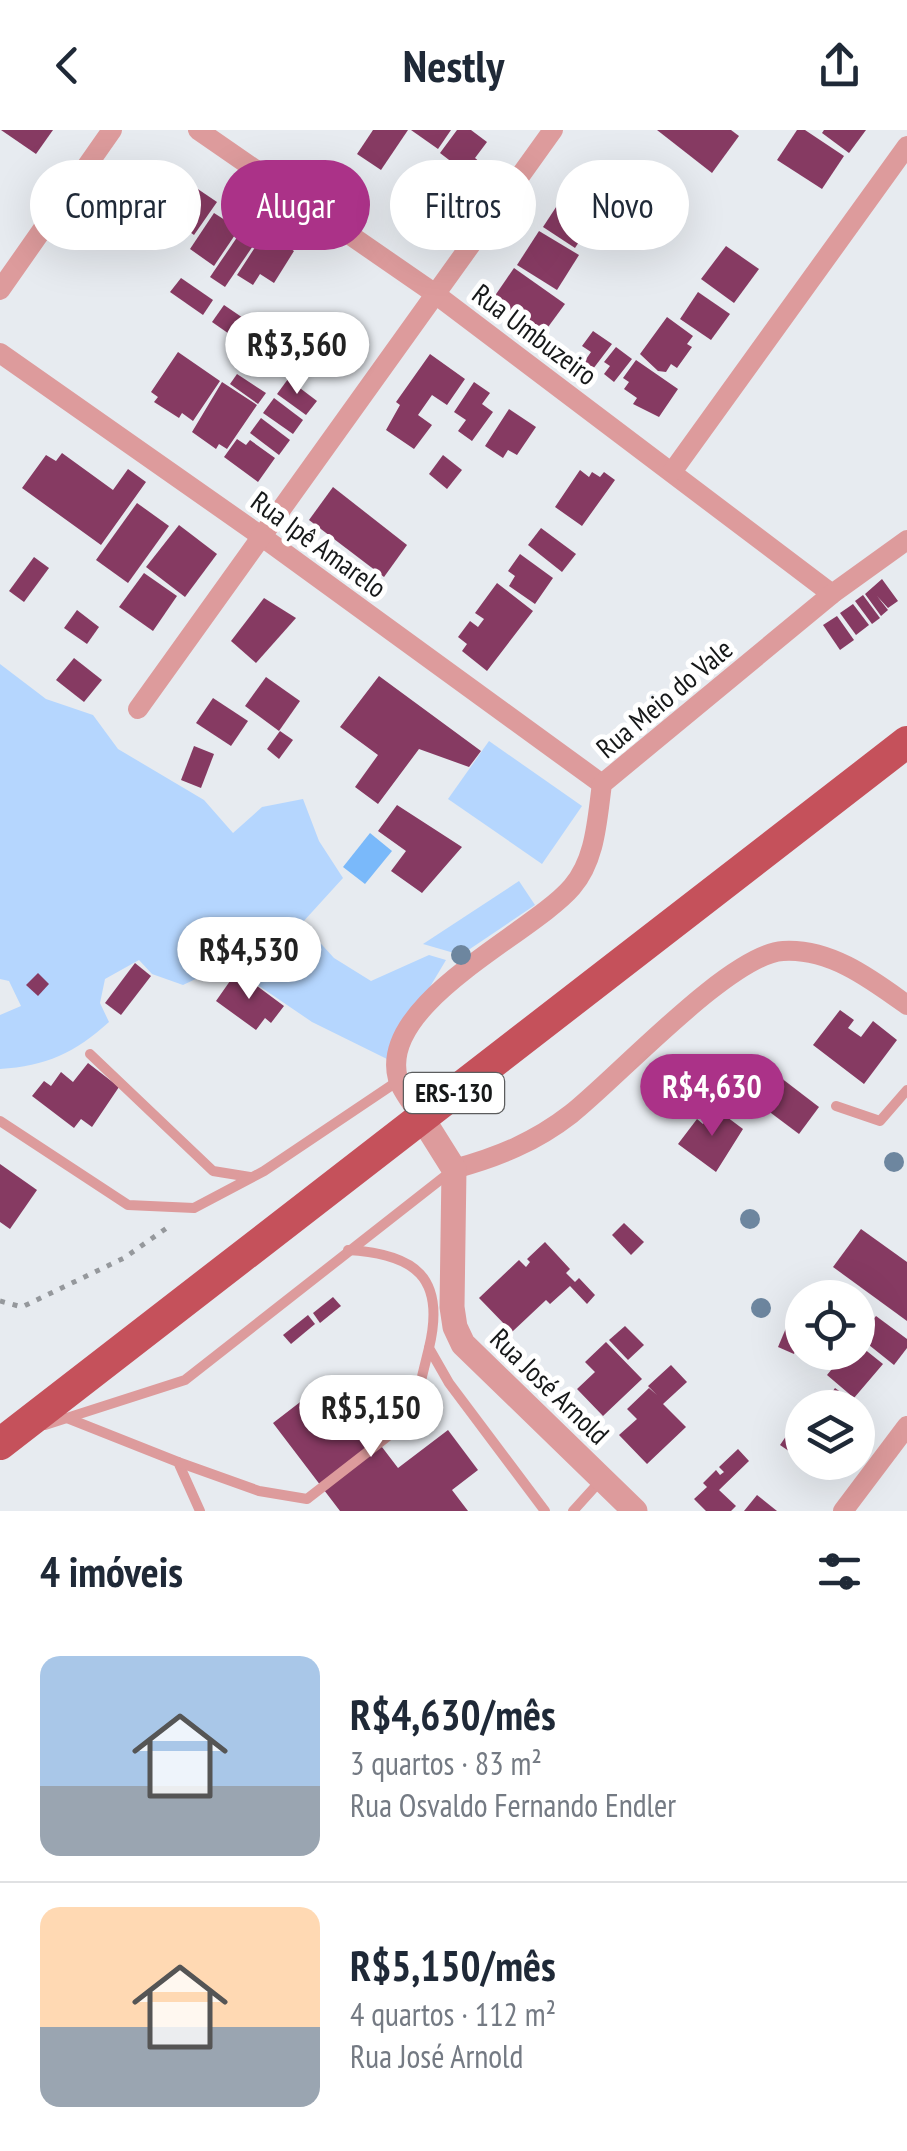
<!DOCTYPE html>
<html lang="pt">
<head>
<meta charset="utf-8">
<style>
	body { margin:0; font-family:"PT Sans Narrow",sans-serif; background:#f6f6f7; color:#1f2937; height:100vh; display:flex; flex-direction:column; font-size:38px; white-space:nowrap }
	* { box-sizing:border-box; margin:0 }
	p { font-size:32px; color:#747a83 }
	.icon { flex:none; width:55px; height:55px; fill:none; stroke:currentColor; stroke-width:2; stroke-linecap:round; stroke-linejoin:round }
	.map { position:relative; height:1381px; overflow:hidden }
	.sheet { display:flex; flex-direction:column; background:#fff; flex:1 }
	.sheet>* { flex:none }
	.top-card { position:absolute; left:30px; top:30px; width:848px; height:90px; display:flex; gap:20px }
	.fabs { position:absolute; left:785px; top:1150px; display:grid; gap:20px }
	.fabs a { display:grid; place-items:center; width:90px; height:90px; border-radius:50%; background:#fff; box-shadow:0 10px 40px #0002; font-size:50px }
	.price { position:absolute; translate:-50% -85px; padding:0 22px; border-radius:35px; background:#fff; color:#222; font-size:32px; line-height:65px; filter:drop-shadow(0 2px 5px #0008) }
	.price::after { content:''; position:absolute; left:50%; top:60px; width:30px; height:22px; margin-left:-15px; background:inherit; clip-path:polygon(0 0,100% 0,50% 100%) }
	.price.selected { background:#ab3288; color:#fff }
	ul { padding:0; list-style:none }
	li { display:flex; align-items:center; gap:30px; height:250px; padding:0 40px }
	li+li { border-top:2px solid #e0e1e3 }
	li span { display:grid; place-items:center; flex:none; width:280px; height:200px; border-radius:20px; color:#555 }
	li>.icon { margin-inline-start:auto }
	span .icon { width:120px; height:120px; fill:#fffc; stroke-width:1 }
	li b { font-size:42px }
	h2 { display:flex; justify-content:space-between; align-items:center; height:120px; padding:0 40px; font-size:42px }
	.pill { padding:0 35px; border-radius:45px; background:#fff; box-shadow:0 10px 40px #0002; font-size:35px; line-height:90px }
	.pill.selected { background:#ab3288; color:#fff }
	header { display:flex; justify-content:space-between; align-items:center; height:130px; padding:0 40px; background:#fff; font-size:45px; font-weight:800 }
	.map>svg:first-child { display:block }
	.green { fill:#b5d6fe }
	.water { fill:#7ab9fa }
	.building { fill:#863a62 }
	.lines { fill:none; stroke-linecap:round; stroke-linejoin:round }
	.path { stroke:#95989c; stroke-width:5; stroke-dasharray:5 8; stroke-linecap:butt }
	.service { stroke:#dd9b9c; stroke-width:10 }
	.minor { stroke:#dd9b9c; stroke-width:20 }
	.tertiary { stroke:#dd9b9c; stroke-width:25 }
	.primary { stroke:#c5515b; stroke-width:32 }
	.tree { fill:#6d869f }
	.labels { text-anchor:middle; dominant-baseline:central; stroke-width:10; stroke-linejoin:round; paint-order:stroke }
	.shield { fill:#fff; stroke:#5c5d5e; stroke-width:2.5 }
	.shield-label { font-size:25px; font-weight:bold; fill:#161819 }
	.street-label { font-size:28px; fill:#161819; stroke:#fff }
</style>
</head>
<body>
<header><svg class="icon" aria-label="back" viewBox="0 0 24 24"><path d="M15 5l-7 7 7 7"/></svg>Nestly<svg class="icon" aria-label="share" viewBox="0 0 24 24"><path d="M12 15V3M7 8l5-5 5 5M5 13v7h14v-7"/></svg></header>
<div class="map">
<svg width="907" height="1381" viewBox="0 0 907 1381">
	<rect width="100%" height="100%" fill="#e7ebf0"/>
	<g class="green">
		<path d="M0,534l46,35 47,16 25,34 86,51 29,33 29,-26 41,-8 16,42 24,37 -41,45 32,35 37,23 58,-26 17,5 -59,99 -75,-37 -85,-58 -44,21 -31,-11 -13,-14 -34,19 -5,24 9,19c-34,31 -63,44 -109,47v-54l21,-9 -12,-25 -9,-2z"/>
		<polygon points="489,611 582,676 542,734 448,669"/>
		<polygon points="519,751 535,775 461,825 423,814"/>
	</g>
	<polygon class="water" points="370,703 392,721 365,754 343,737"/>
	<g class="building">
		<polygon points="1,0 53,0 36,24"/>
		<polygon points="373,0 408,0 381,40 357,24"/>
		<polygon points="411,0 451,0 438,19"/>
		<polygon points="457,0 471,0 487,12 475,28 481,33 470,46 440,23"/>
		<polygon points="657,0 731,0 739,6 712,43"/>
		<polygon points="797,0 805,0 844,26 822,59 777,30"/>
		<polygon points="824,0 866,0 849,23 822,3"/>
		<polygon points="134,31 172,59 148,91 133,80 116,102 94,85"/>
		<polygon points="186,51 217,72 194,105 164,83"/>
		<polygon points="562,68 594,89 575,118 543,97"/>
		<polygon points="214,83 239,99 214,136 190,119"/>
		<polygon points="242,100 257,110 225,157 210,147"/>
		<polygon points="539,101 579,125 557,160 517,135"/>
		<polygon points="265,102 294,121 274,153 260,144 253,155 237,145"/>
		<polygon points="726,116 759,139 734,173 701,149"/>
		<polygon points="514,138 565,174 540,208 490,173"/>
		<polygon points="181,148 213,170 203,185 170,162"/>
		<polygon points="698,162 730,184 711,210 680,189"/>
		<polygon points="224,175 258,198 245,215 212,192"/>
		<polygon points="667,187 693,206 687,214 692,217 677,238 671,234 666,242 658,241 640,224"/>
		<polygon points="593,201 612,214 593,239 584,232 591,222 582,216"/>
		<polygon points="616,217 632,229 614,252 604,244 610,236 604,232"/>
		<polygon points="178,222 220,251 193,291 182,283 179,288 154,272 158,267 151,262"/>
		<polygon points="430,224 465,249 447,275 432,265 418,285 432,295 414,319 386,300 400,275 396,272"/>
		<polygon points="636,230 678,259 659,287 633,274 637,268 624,259 629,252 623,248"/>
		<polygon points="237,244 266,263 258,274 230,254"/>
		<polygon points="288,249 317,271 306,285 277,264"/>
		<polygon points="222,252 257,275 227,319 219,314 216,319 192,302"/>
		<polygon points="474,252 490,263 482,274 493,282 472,311 458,301 466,290 454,282"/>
		<polygon points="274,268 303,290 293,304 263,283"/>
		<polygon points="509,279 536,297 517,325 508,320 503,328 485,316"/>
		<polygon points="261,288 290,310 279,325 250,303"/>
		<polygon points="237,309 246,315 250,310 275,328 258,352 224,327"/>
		<polygon points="62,323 113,360 128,339 146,352 101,415 22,358 46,325 56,331"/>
		<polygon points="443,325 462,340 447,359 429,344"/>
		<polygon points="580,340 589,347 592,342 600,347 604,342 615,350 582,396 555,377"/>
		<polygon points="333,357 407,415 384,447 309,390"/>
		<polygon points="137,373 169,396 128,453 96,430"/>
		<polygon points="179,395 217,424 185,467 146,437"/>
		<polygon points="541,398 576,424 562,442 528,415"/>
		<polygon points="520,424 553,448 535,474 509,456 515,446 508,441"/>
		<polygon points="34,427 49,438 24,472 9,461"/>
		<polygon points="144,443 177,466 153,501 119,477"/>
		<polygon points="882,449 898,471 888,478 877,466 888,480 881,486 865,464"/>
		<polygon points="497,453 533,481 487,541 462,521 467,514 458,507 470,491 478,497 484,489 475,483"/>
		<polygon points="863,465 880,488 872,494 855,471"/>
		<polygon points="264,468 296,488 256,533 231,511"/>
		<polygon points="853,474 869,495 856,505 840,483"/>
		<polygon points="77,480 99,497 87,514 64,498"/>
		<polygon points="837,486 854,510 840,520 823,495"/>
		<polygon points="74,528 102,550 84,572 56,550"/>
		<polygon points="379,546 481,621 469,637 419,619 378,674 355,657 378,625 340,597"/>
		<polygon points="266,547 300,571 279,601 245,576"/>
		<polygon points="213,568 248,591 231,616 196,593"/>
		<polygon points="280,601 293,610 279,629 267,619"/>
		<polygon points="194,616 214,624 201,658 181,650"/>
		<polygon points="397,675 462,717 422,763 391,741 406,721 378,701"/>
		<polygon points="135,833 151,846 121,885 105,873"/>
		<polygon points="237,841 284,876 271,893 265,888 256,900 216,871"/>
		<polygon points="38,843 49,854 38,866 26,855"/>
		<polygon points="840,880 854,890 848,898 861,907 873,891 897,910 864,954 813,915"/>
		<polygon points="88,933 119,957 92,997 81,989 74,998 32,966 44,951 51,956 61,942 73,952"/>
		<polygon points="772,941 819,977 799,1004 751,968"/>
		<polygon points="715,978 743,999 716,1042 678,1014 697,989 703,994"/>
		<polygon points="0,1034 37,1060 10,1099 0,1092"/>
		<polygon points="624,1093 644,1112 631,1125 612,1105"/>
		<polygon points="861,1099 907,1132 907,1191 833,1137"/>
		<polygon points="545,1112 570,1139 566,1143 575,1152 579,1148 595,1165 587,1174 570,1156 550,1174 546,1170 512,1202 479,1168 519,1130 526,1137 530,1132 527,1129"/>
		<polygon points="333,1167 341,1176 320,1193 313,1183"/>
		<polygon points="308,1185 315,1194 291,1214 283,1205"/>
		<polygon points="876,1186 907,1209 907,1218 894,1235 859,1207"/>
		<polygon points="789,1191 802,1197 794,1224 778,1217"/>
		<polygon points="625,1196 644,1215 628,1230 609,1210"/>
		<polygon points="606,1212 642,1249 603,1286 577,1259 595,1242 585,1232"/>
		<polygon points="858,1214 883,1234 854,1268 827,1245 846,1222 858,1222"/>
		<polygon points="671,1235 687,1252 663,1274 686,1297 647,1334 619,1305 637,1289 627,1279 649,1258 657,1265 648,1256"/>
		<polygon points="330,1249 398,1338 448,1300 478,1340 452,1360 468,1381 340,1381 273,1293"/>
		<polygon points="835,1258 863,1278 821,1278"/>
		<polygon points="800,1286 802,1287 802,1330 780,1315"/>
		<polygon points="738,1319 749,1331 719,1360 736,1376 731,1381 706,1381 694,1369 707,1357 703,1353 716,1340 720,1345 724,1342 719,1337"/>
		<polygon points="757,1365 777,1381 744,1381"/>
	</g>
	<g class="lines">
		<polyline class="path" points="0,1171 22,1177 124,1128 171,1095"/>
		<g class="service">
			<polyline points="90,924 213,1041 250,1047"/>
			<polyline points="836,976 880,991 907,960"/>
			<polyline points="0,991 128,1075 194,1078 264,1041 398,951"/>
			<path d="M348,1120c67,4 98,27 81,98l20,35 96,128"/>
			<polyline points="67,1288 178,1332 200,1381"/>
			<polyline points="45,1295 185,1250 449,1043"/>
			<polyline points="178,1332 259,1361 307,1369 401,1296 414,1279 429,1218"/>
			<polyline points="573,1381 602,1349"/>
		</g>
		<g class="minor">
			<polyline points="198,0 434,163 832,464"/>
			<polyline points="0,160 112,0"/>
			<polyline points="0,223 261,406 602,654"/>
			<polyline points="672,342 907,16"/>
			<polyline points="138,579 553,0"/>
			<path d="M422,988c-7,-11 -20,-26 -24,-39 -21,-76 134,-145 174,-192 24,-28 25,-68 30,-103l230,-190 75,-54"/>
			<path d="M454,1039c44,-12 81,-27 117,-55 46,-36 159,-160 212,-163 47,-3 88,28 124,54"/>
			<polyline points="843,1381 907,1296"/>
		</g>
		<polyline class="tertiary" points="422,988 454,1039 452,1177 455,1197 463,1214 635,1381"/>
		<polyline class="primary" points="0,1314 907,612"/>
	</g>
	<g class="tree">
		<circle cx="461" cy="825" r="10"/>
		<circle cx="894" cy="1032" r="10"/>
		<circle cx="750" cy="1089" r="10"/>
		<circle cx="761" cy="1178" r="10"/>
	</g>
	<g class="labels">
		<rect class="shield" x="404" y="943" width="100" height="40" rx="8"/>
		<g class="shield-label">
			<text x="454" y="963">ERS-130</text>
		</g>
		<g class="street-label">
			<text transform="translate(535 204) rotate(37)">Rua Umbuzeiro</text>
			<text transform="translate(319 414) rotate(36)">Rua Ipê Amarelo</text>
			<text transform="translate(664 568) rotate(-40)">Rua Meio do Vale</text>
			<text transform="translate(550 1256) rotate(44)">Rua José Arnold</text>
		</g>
	</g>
</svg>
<div class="fabs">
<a><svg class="icon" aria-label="locate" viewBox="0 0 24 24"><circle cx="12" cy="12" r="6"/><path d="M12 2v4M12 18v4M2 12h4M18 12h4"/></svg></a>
<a><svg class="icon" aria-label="layers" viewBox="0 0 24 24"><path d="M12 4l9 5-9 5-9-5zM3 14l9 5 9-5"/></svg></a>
</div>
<b class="price" style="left:297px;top:267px">R$3,560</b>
<b class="price" style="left:249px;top:872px">R$4,530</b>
<b class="price selected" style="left:712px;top:1009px">R$4,630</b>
<b class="price" style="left:371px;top:1330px">R$5,150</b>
<div class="top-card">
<a class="pill">Comprar</a>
<a class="pill selected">Alugar</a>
<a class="pill">Filtros</a>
<a class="pill">Novo</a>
</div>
</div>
<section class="sheet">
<h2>4 imóveis<svg class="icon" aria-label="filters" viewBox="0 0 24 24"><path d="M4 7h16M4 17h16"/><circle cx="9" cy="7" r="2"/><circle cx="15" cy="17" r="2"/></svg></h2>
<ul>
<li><span style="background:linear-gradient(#a9c7e8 65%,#9aa5b1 0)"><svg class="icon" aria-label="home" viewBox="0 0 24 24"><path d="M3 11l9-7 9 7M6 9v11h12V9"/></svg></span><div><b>R$4,630/mês</b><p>3 quartos · 83 m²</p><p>Rua Osvaldo Fernando Endler</p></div></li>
<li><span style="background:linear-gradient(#ffd9b3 60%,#9aa5b1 0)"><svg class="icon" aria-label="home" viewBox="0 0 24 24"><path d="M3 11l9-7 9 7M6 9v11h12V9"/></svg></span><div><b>R$5,150/mês</b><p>4 quartos · 112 m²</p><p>Rua José Arnold</p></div></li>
</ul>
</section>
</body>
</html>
